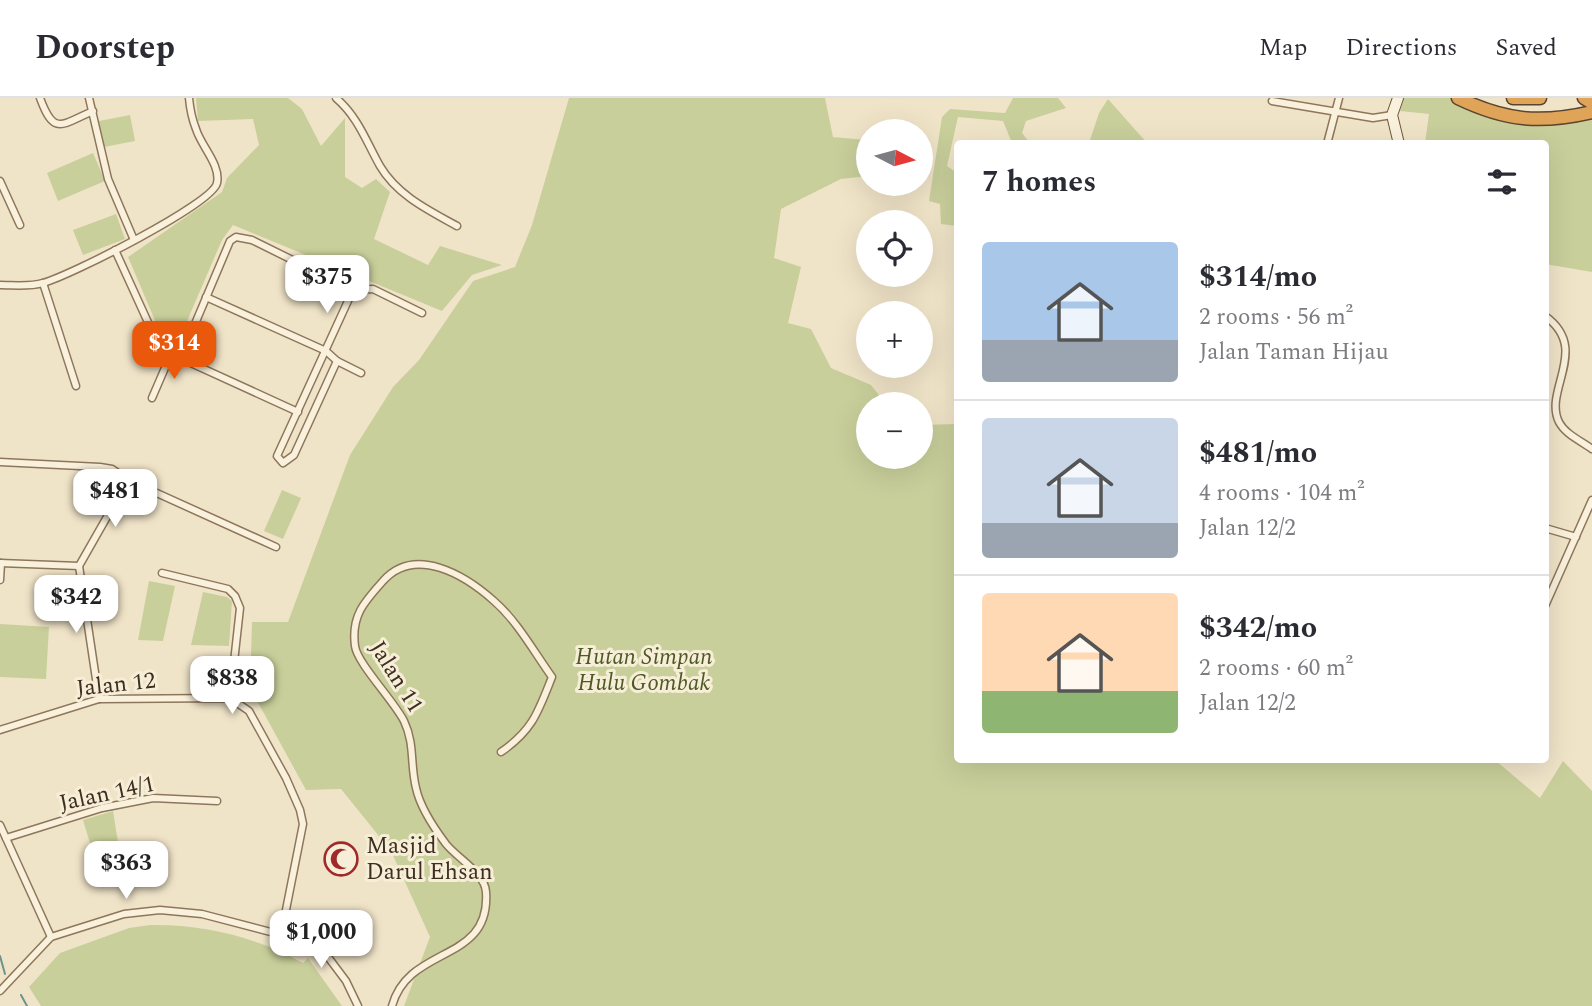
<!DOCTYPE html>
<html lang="en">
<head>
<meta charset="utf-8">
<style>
	body { margin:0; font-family:Spectral,serif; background:#f7f7f7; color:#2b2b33; height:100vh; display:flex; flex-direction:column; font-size:26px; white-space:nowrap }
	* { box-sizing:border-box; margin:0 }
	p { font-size:23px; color:#7c7c81 }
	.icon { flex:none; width:38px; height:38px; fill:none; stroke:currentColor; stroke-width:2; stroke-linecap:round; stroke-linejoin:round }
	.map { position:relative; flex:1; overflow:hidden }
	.details { position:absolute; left:954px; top:42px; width:595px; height:623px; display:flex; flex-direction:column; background:#fff; border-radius:7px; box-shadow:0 7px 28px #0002 }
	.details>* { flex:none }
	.needle { width:46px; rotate:96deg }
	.fabs { position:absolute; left:856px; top:21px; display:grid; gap:14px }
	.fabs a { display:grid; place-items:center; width:77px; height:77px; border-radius:50%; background:#fff; box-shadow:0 7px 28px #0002; font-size:35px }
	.price { position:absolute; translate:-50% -60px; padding:0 16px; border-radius:14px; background:#fff; color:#222; font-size:23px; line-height:46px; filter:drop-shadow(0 2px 4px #0008) }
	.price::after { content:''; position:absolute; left:50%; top:42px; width:21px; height:16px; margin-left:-10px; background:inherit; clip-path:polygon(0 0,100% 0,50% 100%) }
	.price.on { background:#ea580c; color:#fff }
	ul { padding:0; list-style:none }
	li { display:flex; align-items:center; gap:21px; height:175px; padding:0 28px }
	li+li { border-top:2px solid #e1e1e2 }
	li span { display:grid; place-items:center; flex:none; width:196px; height:140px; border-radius:7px; color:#555 }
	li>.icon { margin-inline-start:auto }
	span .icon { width:84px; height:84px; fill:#fffc; stroke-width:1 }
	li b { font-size:30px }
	h2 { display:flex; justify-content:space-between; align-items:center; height:84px; padding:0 28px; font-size:30px }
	header { display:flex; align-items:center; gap:42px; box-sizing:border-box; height:98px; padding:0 35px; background:#fff; border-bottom:2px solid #e1e1e2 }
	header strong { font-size:33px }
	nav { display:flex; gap:38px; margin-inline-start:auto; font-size:24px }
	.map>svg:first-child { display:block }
	.green { fill:#c9cf9b }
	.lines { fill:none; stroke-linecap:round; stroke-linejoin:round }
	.stream { stroke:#6f938a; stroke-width:2 }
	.street-casing { stroke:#8d765c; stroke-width:9 }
	.secondary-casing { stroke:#6f573f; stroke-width:12 }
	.highway-casing { stroke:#5b4430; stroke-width:15 }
	.street { stroke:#faf1dc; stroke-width:6 }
	.secondary { stroke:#faf1dc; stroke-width:10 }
	.highway { stroke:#e0a458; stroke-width:12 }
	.labels { text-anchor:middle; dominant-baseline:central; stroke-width:6; stroke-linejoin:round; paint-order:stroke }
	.park-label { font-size:23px; font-style:italic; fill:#4d5a26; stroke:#f7eed8 }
	.street-label { font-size:23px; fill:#3d2e20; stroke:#f7eed8 }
	.poi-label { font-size:23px; fill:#3d2e20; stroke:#f7eed8; text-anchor:start }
</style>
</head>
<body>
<header>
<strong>Doorstep</strong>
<nav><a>Map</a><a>Directions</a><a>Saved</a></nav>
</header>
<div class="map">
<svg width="1592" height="908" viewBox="0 0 1592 908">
	<rect width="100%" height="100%" fill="#f0e4c8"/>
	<g class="green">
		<polygon points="196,0 288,0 302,11 321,48 345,20 345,79 362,90 376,81 390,94 374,141 428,167 440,148 502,167 472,177 442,213 233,127 222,142 178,244 162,239 128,159 222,94 227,80 259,47 253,21 198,23"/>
		<polygon points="569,0 825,0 833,39 866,42 868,78 841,81 781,111 774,160 801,169 788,225 811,231 831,270 871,287 886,306 868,306 868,359 920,359 921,327 957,326 957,662 1495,662 1540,700 1563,663 1592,693 1592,908 404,908 430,839 391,753 341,691 306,692 250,590 252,524 288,524 350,357 393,289 419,262 473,183 515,169 532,127"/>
		<polygon points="1013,0 1058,0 1066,10 1026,23 1022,35 1030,45 1036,45 1012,45 1003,23 958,19 947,68 957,75 957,128 941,126 940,106 929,103 942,19 950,11 1005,15"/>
		<polygon points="1404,0 1457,0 1510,23 1592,18 1592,174 1545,166 1545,46 1425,45 1429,16 1400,13"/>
		<polygon points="1108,1 1147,45 1089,45 1099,15"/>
		<polygon points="130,17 135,43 104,49 99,23"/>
		<polygon points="93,55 105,83 58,103 47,75"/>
		<polygon points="116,116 125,141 83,157 73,132"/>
		<polygon points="282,392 301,400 283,441 264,433"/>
		<polygon points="149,483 175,488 163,543 138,542"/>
		<polygon points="203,494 227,499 232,503 229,548 191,547"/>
		<polygon points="0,526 49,529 46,581 0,579"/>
		<polygon points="113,713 120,757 95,762 83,722"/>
		<path d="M150,827c54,-1 106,12 153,38l5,-5 34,48h-301l-12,-19 31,-34 69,-25z"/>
	</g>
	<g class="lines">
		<g class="stream">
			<polyline points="0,858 5,876"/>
			<polyline points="21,897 27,908"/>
		</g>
		<defs>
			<g id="street">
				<path d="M40,0c14,38 21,27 53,13"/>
				<polyline points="89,0 108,81 134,142"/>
				<path d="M336,0c22,19 30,43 44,68 17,29 48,44 77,60"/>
				<polyline points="1272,3 1373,20 1392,17"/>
				<polyline points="1327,46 1339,0"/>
				<polyline points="0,83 20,127"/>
				<polyline points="115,152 157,244 171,256 298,314"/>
				<polyline points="43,185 76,288"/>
				<path d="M0,187c14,0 29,2 43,-2 26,-7 170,-79 174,-100 4,-18 -16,-37 -21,-54 -4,-10 -6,-20 -7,-31"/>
				<polyline points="353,192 373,191 422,215"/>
				<polyline points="206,199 326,253 337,263 361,275"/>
				<path d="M1545,218c46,33 -2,74 14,106 6,12 22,19 33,27"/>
				<polyline points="181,259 230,143 236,139 252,142 353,192"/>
				<polyline points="337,263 294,357 283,365 277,358 353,192"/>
				<polyline points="152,300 171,256"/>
				<polyline points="0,364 100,369 112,371 128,382 276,449"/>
				<polyline points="1545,430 1576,439"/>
				<polyline points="0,465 79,468"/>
				<polyline points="162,475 228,491 235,498 240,510 230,600"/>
				<polyline points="0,482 1,465"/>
				<polyline points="1545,508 1592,402"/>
				<polyline points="99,601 79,468 128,382"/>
				<polyline points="0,632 99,601 230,600 249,613 286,680 300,712 303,726 281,837"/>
				<polyline points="0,727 51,839"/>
				<polyline points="6,740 102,710 153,700 217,703"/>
				<polyline points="0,893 51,839 124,816 160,812 202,816 305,843 328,859 346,883 358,908"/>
				<path d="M392,908c17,-62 99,-42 94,-114 -1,-19 -29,-34 -40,-48 -12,-16 -26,-37 -30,-56 -6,-24 -1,-44 -12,-67 -10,-20 -47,-58 -49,-75 -4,-30 9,-44 28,-65 32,-36 82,-6 111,20 24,21 40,51 58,76 -14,35 -19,53 -51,75"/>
			</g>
			<polyline id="secondary" points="1398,0 1392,17 1399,46"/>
			<g id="highway">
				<path d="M1458,0c48,23 82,26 134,14"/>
				<polyline points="1513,0 1540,0"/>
				<polyline points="1584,0 1592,5"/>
			</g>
		</defs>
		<use href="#street" class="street-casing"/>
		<use href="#secondary" class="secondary-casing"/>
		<use href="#highway" class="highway-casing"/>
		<use href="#street" class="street"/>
		<use href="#secondary" class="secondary"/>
		<use href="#highway" class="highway"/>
	</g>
	<defs>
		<symbol id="mosque-ring" viewBox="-11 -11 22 22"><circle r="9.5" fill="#f7eed8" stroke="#9e2a2b" stroke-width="1.5"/><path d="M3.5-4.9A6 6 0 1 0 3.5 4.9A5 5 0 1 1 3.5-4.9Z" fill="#9e2a2b"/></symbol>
	</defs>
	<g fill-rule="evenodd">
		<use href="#mosque-ring" x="322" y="742" width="38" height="38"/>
	</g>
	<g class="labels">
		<g class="park-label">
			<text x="644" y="559">Hutan Simpan<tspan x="644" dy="26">Hulu Gombak</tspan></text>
		</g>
		<g class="street-label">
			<text transform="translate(396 579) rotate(58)">Jalan 11</text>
			<text transform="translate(116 587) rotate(-6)">Jalan 12</text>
			<text transform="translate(107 696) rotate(-12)">Jalan 14/1</text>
		</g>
		<g class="poi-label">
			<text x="366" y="748">Masjid<tspan x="366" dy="26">Darul Ehsan</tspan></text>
		</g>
	</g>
</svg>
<div class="fabs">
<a><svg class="needle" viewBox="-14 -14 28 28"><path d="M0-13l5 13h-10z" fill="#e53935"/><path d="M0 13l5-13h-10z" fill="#7c7c81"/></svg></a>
<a><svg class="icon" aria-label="locate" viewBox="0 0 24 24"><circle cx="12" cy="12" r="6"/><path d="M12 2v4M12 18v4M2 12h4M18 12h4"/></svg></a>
<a>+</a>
<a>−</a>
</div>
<b class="price" style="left:327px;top:217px">$375</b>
<b class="price on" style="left:174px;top:283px">$314</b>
<b class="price" style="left:115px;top:431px">$481</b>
<b class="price" style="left:76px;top:537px">$342</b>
<b class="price" style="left:232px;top:618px">$838</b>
<b class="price" style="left:126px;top:803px">$363</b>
<b class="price" style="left:321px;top:872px">$1,000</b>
<section class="details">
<h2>7 homes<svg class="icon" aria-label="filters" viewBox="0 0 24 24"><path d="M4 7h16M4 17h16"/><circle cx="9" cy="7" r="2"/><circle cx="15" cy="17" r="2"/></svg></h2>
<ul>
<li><span style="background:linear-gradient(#a9c7e8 70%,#9aa5b1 0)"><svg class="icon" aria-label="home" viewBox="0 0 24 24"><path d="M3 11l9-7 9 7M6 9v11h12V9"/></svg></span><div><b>$314/mo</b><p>2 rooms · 56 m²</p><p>Jalan Taman Hijau</p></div></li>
<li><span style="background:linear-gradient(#c9d6e8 75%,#9aa5b1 0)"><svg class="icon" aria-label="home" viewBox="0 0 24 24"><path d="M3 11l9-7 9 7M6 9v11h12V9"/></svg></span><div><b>$481/mo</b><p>4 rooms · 104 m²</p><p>Jalan 12/2</p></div></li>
<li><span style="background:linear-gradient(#ffd9b3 70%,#8fb573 0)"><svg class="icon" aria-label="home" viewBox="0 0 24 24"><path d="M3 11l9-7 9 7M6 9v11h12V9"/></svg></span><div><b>$342/mo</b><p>2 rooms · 60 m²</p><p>Jalan 12/2</p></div></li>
</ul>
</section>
</div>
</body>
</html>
